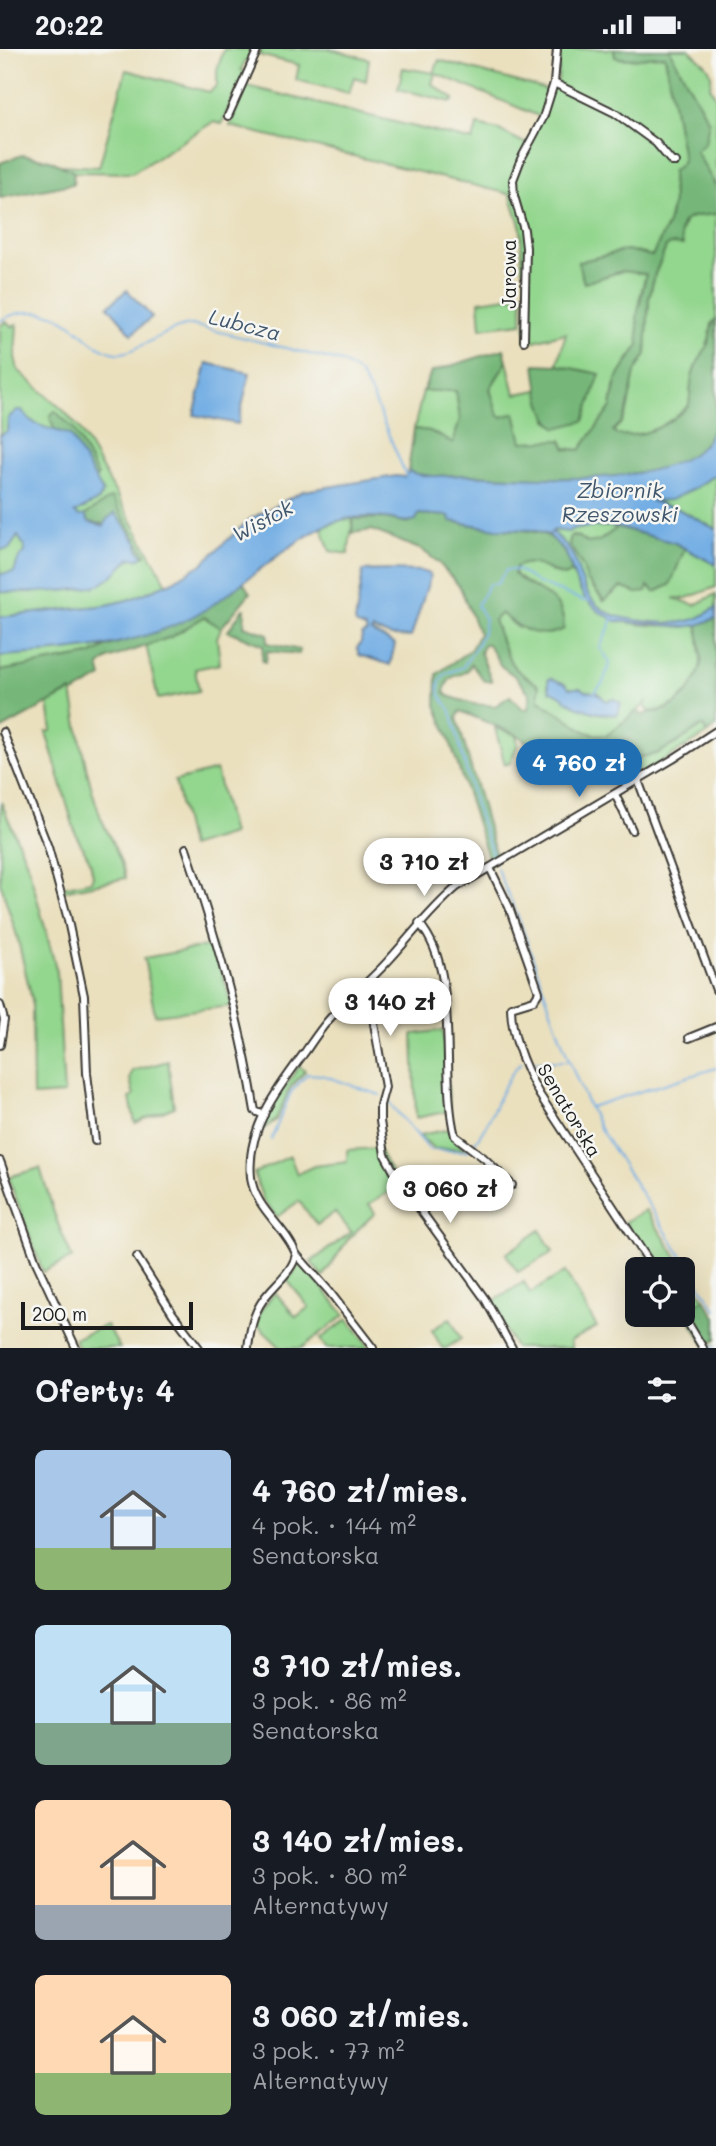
<!DOCTYPE html>
<html lang="pl">
<head>
<meta charset="utf-8">
<style>
	body { margin:0; font-family:Mali,sans-serif; background:#242831; color:#f1f3f6; height:100vh; display:flex; flex-direction:column; font-size:26px; white-space:nowrap }
	* { box-sizing:border-box; margin:0 }
	p { font-size:23px; color:#9ea1a6 }
	.icon { flex:none; width:38px; height:38px; fill:none; stroke:currentColor; stroke-width:2; stroke-linecap:round; stroke-linejoin:round }
	.map { position:relative; height:1299px; overflow:hidden }
	.side { display:flex; flex-direction:column; background:#171b24; flex:1 }
	.side>* { flex:none }
	.buttons { position:absolute; left:625px; top:1208px; display:grid; gap:14px }
	.buttons a { display:grid; place-items:center; width:70px; height:70px; border-radius:10px; background:#171b24; box-shadow:0 7px 28px #0002; font-size:35px }
	.scale { position:absolute; left:21px; bottom:18px; width:172px; box-sizing:border-box; padding-left:7px; border:4px solid #1c1c1c; border-top:0; font-size:19px; line-height:24px; white-space:nowrap; color:#1c1c1c; -webkit-text-stroke:5px #f6f6f2; paint-order:stroke }
	.price { position:absolute; translate:-50% -60px; padding:0 16px; border-radius:24px; background:#fff; color:#222; font-size:23px; line-height:46px; filter:drop-shadow(0 2px 4px #0008) }
	.price::after { content:''; position:absolute; left:50%; top:42px; width:21px; height:16px; margin-left:-10px; background:inherit; clip-path:polygon(0 0,100% 0,50% 100%) }
	.price.current { background:#1f6fb2; color:#fff }
	ul { padding:0; list-style:none }
	li { display:flex; align-items:center; gap:21px; height:175px; padding:0 35px }
	li span { display:grid; place-items:center; flex:none; width:196px; height:140px; border-radius:10px; color:#555 }
	li>.icon { margin-inline-start:auto }
	span .icon { width:84px; height:84px; fill:#fffc; stroke-width:1 }
	li b { font-size:30px }
	h2 { display:flex; justify-content:space-between; align-items:center; height:84px; padding:0 35px; font-size:30px }
	.status { display:flex; justify-content:space-between; align-items:center; height:49px; padding:0 35px; background:#171b24; direction:ltr }
	.status svg { height:19px; fill:currentColor }
	.map>svg:first-child { display:block }
	.green { fill:#93d68e; stroke:#587955; stroke-width:2; fill-rule:evenodd }
	.forest { fill:#76b779; stroke:#496a4a; stroke-width:2; fill-rule:evenodd }
	.water { fill:#73aee4; stroke:#486580; stroke-width:2 }
	.lines { fill:none; stroke-linecap:round; stroke-linejoin:round }
	.stream { stroke:#73aee4; stroke-width:2 }
	.street-casing { stroke:#3b3934; stroke-width:10 }
	.street { stroke:#fff; stroke-width:6 }
	.labels { text-anchor:middle; dominant-baseline:central; stroke-width:5; stroke-linejoin:round; paint-order:stroke }
	.street-label { font-size:19px; fill:#1c1c1c; stroke:#f6f6f2 }
	.water-label { font-size:21px; font-style:italic; fill:#3f566c; stroke:#f6f6f2 }
</style>
</head>
<body>
<div class="status"><b>20:22</b><svg viewBox="0 0 49 12"><path d="M0 12V9h3v3zM5 12V6h3v6zM10 12V3h3v9zM15 12V0h3v12zM26 1h20v11H26zM47 4h2v5h-2z"/></svg></div>
<div class="map">
<svg width="716" height="1299" viewBox="0 0 716 1299">
	<rect width="100%" height="100%" fill="#f6f6f2"/>
	<filter id="ink" filterUnits="userSpaceOnUse"><feTurbulence type="fractalNoise" baseFrequency=".0143" numOctaves="2"/><feDisplacementMap in="SourceGraphic" scale="14" xChannelSelector="R" yChannelSelector="G"/><feConvolveMatrix kernelMatrix="1 2 1 2 8 2 1 2 1" color-interpolation-filters="sRGB"/></filter>
	<filter id="wash" filterUnits="userSpaceOnUse"><feTurbulence type="fractalNoise" baseFrequency=".00686" numOctaves="4" result="noise"/><feDisplacementMap in="SourceGraphic" scale="28" xChannelSelector="R" yChannelSelector="G"/><feGaussianBlur stdDeviation="1.57" result="paint"/><feColorMatrix in="noise" values="0 0 0 0 0 0 0 0 0 0 0 0 0 0 0 0 0 1.4 0 .05"/><feComposite in="paint" operator="in"/></filter>
	<g filter="url(#wash)">
		<rect width="100%" height="100%" fill="#eae0be"/>
		<g class="green">
			<polygon points="224,0 256,0 250,12 245,12 241,21 246,24 232,50 222,75 213,73 132,124 74,123 57,116 99,118 126,21 209,43 217,37 217,21"/>
			<polygon points="261,0 331,0 369,10 366,32 354,28 349,44 296,31 299,16 259,6"/>
			<path d="M560,0h54l1,8c18,5 31,-2 50,-1l18,102 -1,5 -10,9 1,30 -5,22 -16,32 -25,-6 -49,12 6,21 38,-12 24,2 -7,28v44l-11,15 -14,27 -3,20 -31,43 -59,-8 -6,-28 -13,3 -4,-2 -8,-26 17,-28 8,33 24,-4 9,30 51,-46 -42,-9 9,-32 -40,10 -1,-74 -3,1 -1,-42 -11,-34 -280,-68 16,-40 227,55 4,-16 22,5 27,14 15,-27 -106,-44 -3,11 22,15 -2,3 -54,-13 5,-21 31,5 5,-13 108,30 11,-9z"/>
			<path d="M669,0h20c11,13 27,17 21,37l6,12v89l-20,-36 13,-29z"/>
			<path d="M703,165h13v105l-4,4 -3,19 -6,14 -8,11 -6,38c-20,20 -43,33 -72,30l-4,-4 9,-9 5,-11 8,-39 11,-18 3,-56 6,-24 11,-27 14,-11 5,-17z"/>
			<polygon points="522,246 522,274 481,279 479,252"/>
			<polygon points="6,272 12,278 17,275 15,308 18,321 65,363 79,379 167,535 131,550 107,556 0,568 0,277"/>
			<polygon points="423,342 456,342 460,370 453,395 430,382 414,380"/>
			<polygon points="716,425 716,480 678,460 648,451 697,438"/>
			<polygon points="353,470 348,505 330,502 322,479 341,471"/>
			<path d="M596,477l22,1 -19,14 -11,2 -9,-6 -8,-1 -2,7 14,24 4,13 17,21 17,-14 16,6 11,-7 7,6 14,-7 16,-37 31,17v22l-29,11h-14l22,7 21,-11v14c-8,3 -14,10 -24,12 -30,9 -87,4 -104,-26 -7,-11 -10,-23 -14,-35 -4,-10 -12,-18 -20,-26h-3l3,-3c14,2 28,-2 42,-4z"/>
			<path d="M535,513l19,11 11,3 7,-4c22,60 74,54 126,53 0,12 3,24 3,35 -1,26 -26,52 -52,51l-4,-5 2,-6 -6,8 -35,28c-25,-3 -24,-7 -42,-20 -9,-6 -17,-9 -25,-17v-13c-7,-6 -17,-11 -24,-18 -8,-8 -17,-36 -21,-48l7,-7 17,15 42,-20c-13,-16 -32,-21 -46,-34l2,-7 6,-4zM549,630l16,5 4,4 29,5 8,9 8,-3 4,15c-26,4 -51,-13 -70,-28z"/>
			<polygon points="204,568 221,579 217,589 220,615 195,620 199,642 158,650 146,596 171,588"/>
			<polygon points="108,597 90,606 0,622 0,607"/>
			<path d="M72,642c7,42 14,86 29,127 9,21 19,37 25,60l-63,13 -1,-4 29,-6 2,-5 -3,-15 -14,-26 -30,-103 6,-1 -4,-27z"/>
			<polygon points="703,677 707,685 639,726 633,710 656,705 675,695"/>
			<polygon points="495,679 516,686 518,695 510,714 505,716"/>
			<polygon points="216,721 232,785 190,798 175,732"/>
			<polygon points="1,753 28,816 57,923 64,1045 33,1047 32,951 17,887 0,833"/>
			<polygon points="214,896 232,957 155,966 144,909"/>
			<polygon points="443,981 450,1062 416,1069 413,985"/>
			<polygon points="168,1012 174,1058 135,1074 130,1049 134,1047 130,1030 132,1022"/>
			<polygon points="299,1017 305,1022 290,1039 276,1071 262,1081 270,1060"/>
			<polygon points="451,1080 455,1092 466,1099 434,1100 419,1086"/>
			<polygon points="378,1099 399,1137 369,1155 375,1164 349,1189 323,1228 311,1213 351,1183 335,1163 317,1176 299,1152 277,1168 263,1151 254,1124 290,1107 297,1125 314,1117 347,1113 347,1101"/>
			<polygon points="40,1119 56,1170 72,1209 43,1223 8,1128"/>
			<polygon points="646,1161 704,1250 685,1262 682,1260 682,1220 656,1220 625,1173"/>
			<polygon points="540,1181 553,1203 518,1223 506,1205"/>
			<polygon points="302,1214 345,1266 301,1299 281,1299 256,1275 262,1260 275,1243 296,1268 309,1258 287,1231"/>
			<polygon points="565,1223 597,1278 570,1292 572,1299 515,1299 491,1254 524,1233 530,1244"/>
			<polygon points="450,1269 461,1290 446,1299 442,1299 432,1281"/>
			<polygon points="348,1270 370,1299 326,1299 320,1290"/>
			<polygon points="106,1276 120,1299 78,1299 74,1290"/>
		</g>
		<g class="forest">
			<path d="M614,0h55l40,73 -4,21 -9,8 20,36v27c-21,3 -43,-1 -33,31l-12,-1 -5,3 -11,27 -6,24 -3,56 -11,18 -8,39 -5,11 -9,9 4,4c29,3 52,-10 72,-30 2,-12 0,-22 5,-34 3,-11 12,-19 15,-31 3,-8 1,-15 7,-21v100c-4,13 -8,23 -19,32 -46,39 -172,26 -231,24 -20,0 -39,4 -58,-4l6,-42 16,2 23,12 7,-24 -4,-28h-33l8,-19 73,-23 3,12 -17,28 8,26 4,2 13,-4 7,29 40,-2 4,9 14,1 31,-43 5,-27 23,-35 -2,-29 9,-42 -24,-3 -38,12 -6,-21 49,-12 25,6 16,-32 5,-22 -1,-30 10,-9 1,-5 -18,-102c-19,-1 -32,6 -50,1z"/>
			<polygon points="22,106 50,111 74,123 73,135 0,149 0,114"/>
			<path d="M535,315l22,1 43,9 -16,47 -27,7c-18,-14 -19,-43 -22,-64z"/>
			<polygon points="55,362 73,379 98,427 94,430 70,386 54,381 50,367"/>
			<path d="M112,448l34,58 -3,1c-7,-9 -10,-20 -18,-29l-36,-5 -4,-7z"/>
			<path d="M419,465l30,2 3,5c16,3 32,7 49,8 39,2 59,1 71,43l-7,4c-18,-5 -31,-19 -49,-9l-2,7c21,20 50,18 50,55 -25,12 -44,0 -63,-16l-7,7c4,12 13,40 21,48 7,7 17,12 24,18v13c8,8 16,11 25,17 18,13 17,17 42,20l32,-26 2,4 4,1c7,-5 13,-2 21,-5 19,-9 31,-26 36,-46 2,-11 -3,-27 -3,-39l18,-7v109l-9,7 -4,-8 -3,1 -25,17 -19,10 -59,10 -44,-13 -8,-4 -13,-2 -17,-11 -55,-23 -3,7 40,141 -7,5 -41,-126 -13,-33 1,-31 34,-25 8,-15 -19,-47 -22,-25 -16,-12 -50,-20 -20,3 1,-14 32,-1 23,5zM484,595h4l13,22 15,11 14,17 -2,15h-5l-13,-13 -15,10 -22,-2 -25,-8 -4,-4c8,-27 19,-9 27,-28l13,17h8l-12,-29z"/>
			<polygon points="618,478 675,494 685,499 670,536 655,543 648,537 646,543 637,544 621,538 604,552 587,531 583,518 569,495 571,487 579,488 588,494 599,492"/>
			<polygon points="243,533 250,544 221,579 204,568 171,588 108,610 99,617 102,628 72,645 71,642 0,681 0,622 90,606 108,597 161,581 201,563"/>
			<polygon points="243,560 245,560 244,577 268,585 267,594 300,601 299,605 267,602 266,613 262,612 263,596 228,582"/>
			<polygon points="704,1250 716,1268 716,1291 705,1297 685,1262"/>
		</g>
		<g class="water">
			<polygon points="127,241 152,268 132,285 108,257"/>
			<polygon points="207,314 250,324 238,375 194,366"/>
			<path d="M17,361h5c11,19 29,17 48,25l33,57 -4,8 -24,13 4,3 6,-1 4,7 15,4 3,-7 8,-6 23,31v5l5,7 -5,3 -7,-1c-9,8 -20,21 -30,26 -18,8 -80,9 -101,8v-18l14,-2 4,-12 7,-8 -1,-6 -6,-10 -9,13 -9,1v-114l7,-5 1,-13z"/>
			<path d="M716,368v57l-19,13 -26,13 -20,1 27,8 38,20v36l-41,-22 -57,-16 -13,-1 -32,3 -5,3 -14,-2 -3,3h3c7,8 16,15 20,25 5,12 7,25 14,36 15,25 40,25 66,28 13,1 25,2 38,-2 10,-2 16,-9 24,-12v10l-18,7 -14,2 -68,-6 -18,-10 -14,-14 -7,-13 -11,-31 -17,-18 -15,-5 -37,-1 -46,-8 -2,-5 -30,-2 -3,6c-11,4 -20,-1 -31,-2 -18,-2 -41,-1 -58,7 -42,20 -75,53 -113,79 -63,42 -140,48 -214,52v-39l107,-12 24,-6 40,-17 31,-18 48,-45 53,-28 93,-15 10,1 2,-6c19,8 38,4 58,4 58,2 201,16 240,-33 6,-8 8,-17 10,-25z"/>
			<polygon points="386,521 421,522 429,525 430,528 411,588 391,587 373,581 371,583 395,595 390,616 359,606 357,599 361,593 362,586 367,583 365,579 357,576 355,573 363,522"/>
			<path d="M550,629l16,6 3,4h11l5,3 13,2 8,8 8,-2 7,4 -3,11c-12,2 -40,-5 -49,-12 -8,-5 -9,-9 -19,-11l-2,-11z"/>
		</g>
		<g class="lines">
			<g class="stream">
				<path d="M0,272c9,-6 19,-9 31,-9 46,-1 52,36 86,41 16,3 51,-27 75,-28l150,37 18,12 12,21 35,83"/>
				<polyline points="594,644 603,634 610,613 600,599 613,570"/>
				<polyline points="495,813 475,755 451,662 440,646 439,640 440,632 445,625 463,618 477,596 483,583 485,570 477,556 489,535 497,535 506,521 518,521 538,534 584,552 589,551"/>
				<path d="M497,819c7,20 18,39 25,59 24,67 44,136 77,200l117,183"/>
				<polyline points="527,1013 567,1012"/>
				<path d="M385,1049l45,52 37,1c26,-23 32,-70 55,-89"/>
				<polyline points="590,1058 716,1019"/>
				<polyline points="271,1091 291,1043 307,1025 322,1026 380,1046"/>
				<polyline points="711,1299 716,1296"/>
			</g>
		</g>
	</g>
	<g filter="url(#ink)">
		<g class="lines">
			<defs>
				<g id="street">
					<polyline points="554,34 615,64 656,94 672,113 676,113"/>
					<polyline points="228,67 258,0"/>
					<polyline points="524,292 526,199 524,181 514,147 513,131 521,110 543,69 554,34 557,0"/>
					<polyline points="3,683 48,798 67,867 84,947 87,1024 95,1092"/>
					<polyline points="638,731 716,941"/>
					<polyline points="615,745 632,781"/>
					<path d="M186,799c30,89 54,171 69,263l9,4"/>
					<path d="M490,819l19,39 30,85 -5,8 -23,7c0,29 14,61 28,87l115,175"/>
					<path d="M419,874c43,49 20,152 36,213l29,22 28,27"/>
					<polyline points="367,934 385,1038 380,1056 380,1072 385,1106 398,1130 485,1250 512,1299"/>
					<polyline points="0,956 4,971 0,996"/>
					<polyline points="689,989 716,978"/>
					<polyline points="0,1112 36,1213 76,1299"/>
					<polyline points="296,1205 329,1242 373,1299"/>
					<polyline points="137,1208 173,1265 199,1299"/>
					<polyline points="682,1264 703,1299"/>
					<path d="M248,1299c2,-17 5,-34 15,-48 10,-15 30,-28 33,-46 -10,-27 -42,-46 -45,-77 -5,-48 27,-89 54,-125 9,-13 18,-27 29,-38 17,-18 37,-34 54,-53 23,-25 42,-51 69,-74l216,-128 43,-28"/>
				</g>
			</defs>
			<use href="#street" class="street-casing"/>
			<use href="#street" class="street"/>
		</g>
	</g>
	<g class="labels">
		<g class="street-label">
			<text transform="translate(508 225) rotate(-90)">Jarowa</text>
			<text transform="translate(570 1061) rotate(59)">Senatorska</text>
		</g>
		<g class="water-label">
			<text transform="translate(245 275) rotate(14)">Lubcza</text>
			<text x="620" y="440">Zbiornik<tspan x="620" dy="24">Rzeszowski</tspan></text>
			<text transform="translate(262 471) rotate(-28)">Wisłok</text>
		</g>
	</g>
</svg>
<div class="buttons">
<a><svg class="icon" aria-label="locate" viewBox="0 0 24 24"><circle cx="12" cy="12" r="6"/><path d="M12 2v4M12 18v4M2 12h4M18 12h4"/></svg></a>
</div>
<div class="scale">200 m</div>
<b class="price current" style="left:579px;top:750px">4 760 zł</b>
<b class="price" style="left:424px;top:849px">3 710 zł</b>
<b class="price" style="left:390px;top:989px">3 140 zł</b>
<b class="price" style="left:450px;top:1176px">3 060 zł</b>
</div>
<section class="side">
<h2>Oferty: 4<svg class="icon" aria-label="filters" viewBox="0 0 24 24"><path d="M4 7h16M4 17h16"/><circle cx="9" cy="7" r="2"/><circle cx="15" cy="17" r="2"/></svg></h2>
<ul>
<li><span style="background:linear-gradient(#a9c7e8 70%,#8fb573 0)"><svg class="icon" aria-label="home" viewBox="0 0 24 24"><path d="M3 11l9-7 9 7M6 9v11h12V9"/></svg></span><div><b>4 760 zł/mies.</b><p>4 pok. · 144 m²</p><p>Senatorska</p></div></li>
<li><span style="background:linear-gradient(#bfe0f5 70%,#7fa58c 0)"><svg class="icon" aria-label="home" viewBox="0 0 24 24"><path d="M3 11l9-7 9 7M6 9v11h12V9"/></svg></span><div><b>3 710 zł/mies.</b><p>3 pok. · 86 m²</p><p>Senatorska</p></div></li>
<li><span style="background:linear-gradient(#ffd9b3 75%,#9aa5b1 0)"><svg class="icon" aria-label="home" viewBox="0 0 24 24"><path d="M3 11l9-7 9 7M6 9v11h12V9"/></svg></span><div><b>3 140 zł/mies.</b><p>3 pok. · 80 m²</p><p>Alternatywy</p></div></li>
<li><span style="background:linear-gradient(#ffd9b3 70%,#8fb573 0)"><svg class="icon" aria-label="home" viewBox="0 0 24 24"><path d="M3 11l9-7 9 7M6 9v11h12V9"/></svg></span><div><b>3 060 zł/mies.</b><p>3 pok. · 77 m²</p><p>Alternatywy</p></div></li>
</ul>
</section>
</body>
</html>
